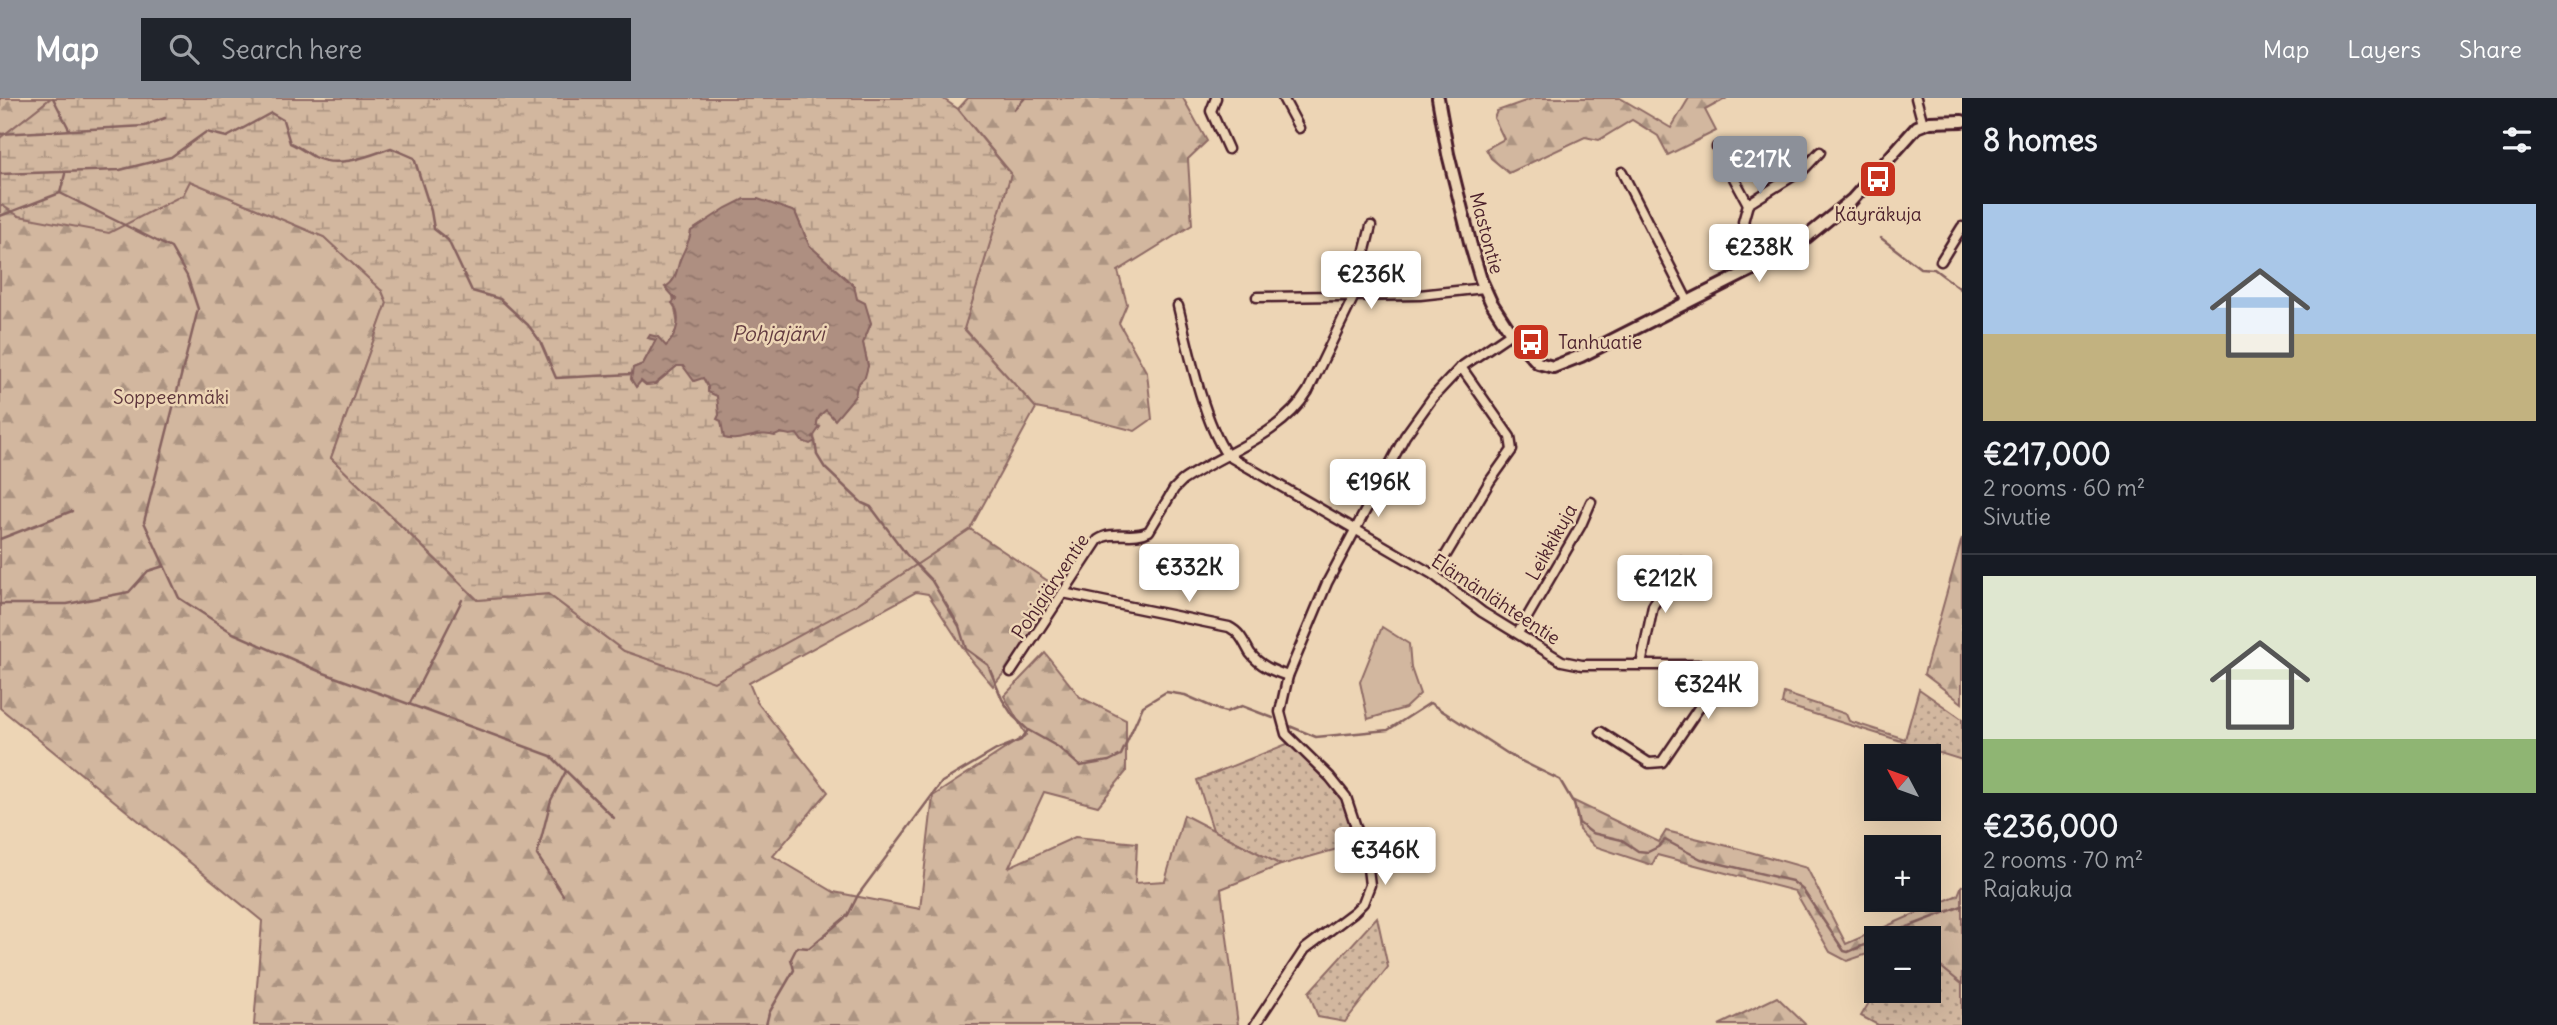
<!DOCTYPE html>
<html lang="en">
<head>
<meta charset="utf-8">
<style>
	body { margin:0; font-family:Delius,sans-serif; background:#20242c; color:#f1f3f6; height:100vh; display:flex; flex-direction:column; font-size:26px; white-space:nowrap }
	* { box-sizing:border-box; margin:0 }
	p { font-size:23px; color:#9ea1a6 }
	.icon { flex:none; width:38px; height:38px; fill:none; stroke:currentColor; stroke-width:2; stroke-linecap:round; stroke-linejoin:round }
	.map { position:relative; flex:1; overflow:hidden }
	.details { display:flex; flex-direction:column; background:#171b24; width:595px }
	.details>* { flex:none }
	.needle { width:46px; rotate:311deg }
	.tools { position:absolute; left:1864px; top:646px; display:grid; gap:14px }
	.tools a { display:grid; place-items:center; width:77px; height:77px; border-radius:0px; background:#171b24; box-shadow:0 7px 28px #0002; font-size:35px }
	.price { position:absolute; translate:-50% -60px; padding:0 16px; border-radius:7px; background:#fff; color:#222; font-size:23px; line-height:46px; filter:drop-shadow(0 2px 4px #0008) }
	.price::after { content:''; position:absolute; left:50%; top:42px; width:21px; height:16px; margin-left:-10px; background:inherit; clip-path:polygon(0 0,100% 0,50% 100%) }
	.price.selected { background:#8c9099; color:#fff }
	ul { padding:0; list-style:none }
	li { display:grid; align-content:center; gap:14px; height:371px; padding:0 21px }
	li+li { border-top:2px solid #363941 }
	li span { display:grid; place-items:center; height:217px; border-radius:0px; color:#555 }
	li>.icon { margin-inline-start:auto }
	span .icon { width:126px; height:126px; fill:#fffc; stroke-width:1 }
	li b { font-size:30px }
	h2 { display:flex; justify-content:space-between; align-items:center; height:84px; padding:0 21px; font-size:30px }
	header { display:flex; align-items:center; gap:42px; box-sizing:border-box; height:98px; padding:0 35px; background:#8c9099; color:#fff }
	header strong { font-size:33px }
	nav { display:flex; gap:38px; margin-inline-start:auto; font-size:24px }
	.search { width:490px; height:63px; background:#20242c; display:flex; align-items:center; gap:18px; box-sizing:border-box; padding:0 24px; border-radius:0px; color:#9ea1a6; font-size:26px }
	main { display:flex; flex:1; min-height:0 }
	.map>svg:first-child { display:block }
	.grass { fill:url(#grass-dots); stroke:#8e6b65; stroke-width:2 }
	.forest { fill:url(#forest-firs); stroke:#8e6b65; stroke-width:2 }
	.wetland { fill:url(#wetland-marsh); stroke:#8e6b65; stroke-width:2; fill-rule:evenodd }
	.park { fill:#d2b79f; stroke:#8e6b65; stroke-width:2 }
	.water { fill:url(#water-ripples); stroke:#86625f; stroke-width:2 }
	.lines { fill:none; stroke-linecap:round; stroke-linejoin:round }
	.stream { stroke:#86625f; stroke-width:2.5 }
	.street-casing { stroke:#4a1f2b; stroke-width:13 }
	.secondary-casing { stroke:#4a1f2b; stroke-width:16 }
	.street { stroke:#edd5b5; stroke-width:8 }
	.secondary { stroke:#edd5b5; stroke-width:10 }
	.labels { text-anchor:middle; dominant-baseline:central; stroke-width:5; stroke-linejoin:round; paint-order:stroke }
	.poi-label { font-size:19px; fill:#4a1f2b; stroke:#edd5b5 }
	.street-label { font-size:19px; fill:#4a1f2b; stroke:#edd5b5 }
	.park-label { font-size:19px; fill:#5e363c; stroke:#edd5b5 }
	.water-label { font-size:21px; font-style:italic; fill:#633b40; stroke:#edd5b5 }
</style>
</head>
<body>
<header>
<strong>Map</strong>
<div class="search"><svg class="icon" aria-label="search" viewBox="0 0 24 24"><circle cx="10" cy="10" r="6"/><path d="M15 15l6 6"/></svg>Search here</div>
<nav><a>Map</a><a>Layers</a><a>Share</a></nav>
</header>
<main>
<div class="map">
<svg width="1962" height="927" viewBox="0 0 1962 927">
	<defs>
		<pattern id="grass-dots" width="8" height="8" patternUnits="userSpaceOnUse" patternTransform="scale(1.75)"><rect width="8" height="8" fill="#d2b79f"/><path d="M2 2h.1M6 6h.1" fill="none" stroke="#ac9482" stroke-width="1.8" stroke-linecap="round"/></pattern>
		<pattern id="forest-firs" width="22" height="20" patternUnits="userSpaceOnUse" patternTransform="scale(1.75)"><rect width="22" height="20" fill="#d2b79f"/><path d="M5 1l3.5 6h-7zM16 11l3.5 6h-7z" fill="#ac9482"/></pattern>
		<pattern id="wetland-marsh" width="20" height="14" patternUnits="userSpaceOnUse" patternTransform="scale(1.75)"><rect width="20" height="14" fill="#d2b79f"/><path d="M1 5h8M5 5V1M11 12h8M15 12V8" fill="none" stroke="#ac9482"/></pattern>
		<pattern id="water-ripples" width="26" height="14" patternUnits="userSpaceOnUse" patternTransform="scale(1.75)"><rect width="26" height="14" fill="#ae8f81"/><path d="M2 4q2-2 4 0t4 0M15 11q2-2 4 0t4 0" fill="none" stroke="#90746a"/></pattern>
	</defs>
	<rect width="100%" height="100%" fill="#edd5b5"/>
	<filter id="ink" filterUnits="userSpaceOnUse"><feTurbulence type="fractalNoise" baseFrequency=".0143" numOctaves="2"/><feDisplacementMap in="SourceGraphic" scale="14" xChannelSelector="R" yChannelSelector="G"/><feConvolveMatrix kernelMatrix="1 2 1 2 8 2 1 2 1" color-interpolation-filters="sRGB"/></filter>
	<g filter="url(#ink)">
		<g class="grass">
			<polygon points="1919,591 1962,621 1962,662 1782,606 1784,595 1846,616 1849,623 1905,641"/>
			<polygon points="1292,644 1346,699 1362,744 1281,767 1213,732 1197,682"/>
			<polygon points="1377,819 1388,869 1345,924 1318,919 1309,894"/>
			<polygon points="1929,859 1962,886 1962,927 1878,927 1861,918 1876,893 1928,892"/>
		</g>
		<g class="forest">
			<polygon points="0,0 51,0 0,40"/>
			<polygon points="968,0 1183,0 1207,43 1188,61 1192,127 1118,173 1127,206 1119,225 1147,275 1152,321 1135,333 1081,319 1036,310 964,230 1011,75 958,11"/>
			<polygon points="1534,0 1620,0 1671,30 1689,0 1727,0 1705,12 1716,33 1668,57 1658,38 1632,22 1599,42 1585,39 1509,75 1491,60 1486,51 1504,41 1494,20 1497,13"/>
			<polygon points="190,83 324,139 382,193 387,205 331,360 477,502 548,496 624,553 854,508 970,431 1060,491 1008,570 993,588 971,562 928,496 916,494 749,585 757,604 828,694 773,758 834,794 920,811 933,698 1026,637 1004,598 1045,555 1080,599 1126,622 1126,674 1098,708 1044,694 1009,769 1075,739 1137,745 1135,785 1165,783 1184,717 1281,767 1221,791 1238,927 254,927 262,823 0,610 0,106 19,118"/>
			<polygon points="1962,440 1962,605 1924,576"/>
			<polygon points="1574,703 1659,744 1666,733 1736,750 1807,770 1846,846 1958,797 1962,787 1962,886 1929,859 1928,840 1876,840 1876,853 1847,863 1830,854 1795,793 1657,757 1652,767 1594,748 1579,732"/>
			<polygon points="1777,899 1806,927 1719,927"/>
		</g>
		<path class="wetland" d="M51,0h891l16,11 53,65 -47,155 72,79 -66,121 -116,77 -140,76 -90,-31 -76,-57 -70,6 -147,-142 56,-155 -5,-12 -58,-54 -134,-56 -7,14 -74,38 -90,-17 -19,-12v-66zM782,110l13,4 14,33 45,41 3,14 14,23 -8,20 5,23 -11,19 -2,11 -20,23 -9,-9c-9,7 -14,20 -11,31h-13l-5,-7c-11,0 -22,-1 -34,0 -10,1 -18,5 -29,4l-13,-17 -4,-25 -14,-19 -14,-4 -6,-7h-6l-22,18 -9,1 -5,-5 -5,6 -5,-7 2,-11 10,-4 13,-25 10,8 5,-6 7,-15 -7,-42 18,-39 2,-14 15,-9z"/>
		<polygon class="park" points="1382,529 1409,546 1411,570 1420,596 1405,610 1368,621 1360,584"/>
		<path class="water" d="M744,101h14l37,13 14,33 45,41 3,13 8,4 6,20 -8,20 5,23 -3,11 -8,8 -2,11 -20,24 -9,-10c-5,4 -10,8 -9,16l3,1 -7,10 2,4 -5,3 -8,-3 -5,-7 -7,1 -9,-2 -6,3c-17,-6 -34,7 -51,2l-3,-17 -4,-2 2,-4 -2,-19 -9,-4v-5l-5,-9 -9,3 -11,-15h-6l-22,18 -9,1 -5,-4 -5,6 -5,-8 2,-11 10,-4 13,-24 -8,-2 2,-3 8,2 8,9c11,-11 17,-30 6,-43l4,-4 -11,-12c10,-5 11,-13 14,-24 3,-11 10,-18 12,-32l35,-23z"/>
		<g class="lines">
			<g class="stream">
				<polyline points="53,0 69,31"/>
				<polyline points="1014,12 1025,0"/>
				<polyline points="0,36 145,28 165,20"/>
				<path d="M0,76l120,-4 51,-13 35,-25 21,5 44,-24 12,7 7,23c9,4 17,10 24,14 24,12 54,-1 77,-9l23,10 17,53 3,18 14,11 24,51 28,8 28,26 12,16 16,37 76,-4"/>
				<polyline points="60,95 171,150 187,178 198,211 144,424 179,500 233,535 321,574 551,658 566,673 551,702 537,757 563,797"/>
				<polyline points="0,118 60,95 65,76"/>
				<polyline points="1881,140 1920,170 1934,171 1962,192"/>
				<polyline points="815,343 817,357 825,370 862,405 871,409 906,456 932,483 959,528 966,551 988,567 1002,601 1013,618 1028,632 1058,649 1080,668 1109,663 1121,657 1143,608 1166,594 1185,597 1219,612 1226,614 1242,608 1273,620"/>
				<polyline points="0,441 72,413"/>
				<polyline points="0,506 67,506 129,494 148,473 164,468"/>
				<polyline points="410,605 462,502"/>
				<polyline points="1287,627 1316,639 1388,632 1430,605 1513,659 1560,682 1574,706 1579,725 1592,735 1622,742 1638,753 1648,754 1658,749 1665,742 1701,761 1792,783 1803,792 1844,853 1848,854 1876,842"/>
				<polyline points="566,673 614,720"/>
				<polyline points="1879,840 1962,808"/>
				<polyline points="766,927 769,915 794,872 791,861 797,849 809,850 848,817 858,797 942,684 996,652 1021,642 1028,632"/>
			</g>
			<defs>
				<g id="street">
					<polyline points="1216,0 1211,13 1228,51"/>
					<polyline points="1283,0 1299,30"/>
					<polyline points="1916,0 1923,26"/>
					<polyline points="1717,49 1748,106 1743,124 1763,165"/>
					<polyline points="1622,74 1688,204"/>
					<polyline points="1748,106 1804,71 1820,54"/>
					<polyline points="1941,163 1962,129"/>
					<polyline points="1257,199 1420,197 1484,190"/>
					<path d="M1178,208c10,41 25,115 49,149l207,120 48,37 80,49 20,4h118l7,2 7,7 1,10 -53,78 -13,1 -48,-31"/>
					<polyline points="1434,477 1490,383 1512,352 1510,339 1461,269"/>
					<path d="M1063,495l166,34c12,6 15,16 21,26 10,13 23,18 38,23"/>
					<polyline points="1518,535 1581,427 1591,404"/>
					<polyline points="1641,567 1653,508 1680,464"/>
					<path d="M1011,574l87,-132c15,-11 35,0 51,-9l25,-42 8,-8c42,-29 98,-44 126,-90l45,-93 18,-72"/>
					<polyline points="1255,927 1305,851 1354,814 1363,805 1370,787 1367,762 1346,699 1330,679 1286,636 1280,614 1288,578 1327,485 1405,338 1433,299 1461,269 1511,235"/>
				</g>
				<polyline id="secondary" points="1438,0 1448,56 1471,148 1481,182 1491,204 1511,235 1538,265 1553,269 1581,258 1753,171 1804,141 1852,102 1917,29 1930,24 1962,23"/>
			</defs>
			<use href="#street" class="street-casing"/>
			<use href="#secondary" class="secondary-casing"/>
			<use href="#street" class="street"/>
			<use href="#secondary" class="secondary"/>
		</g>
	</g>
	<defs>
		<symbol id="bus-square" viewBox="-11 -11 22 22"><rect x="-9" y="-9" width="18" height="18" rx="4" fill="#c8321e" stroke="#edd5b5"/><path d="M-5-6H5V4H4V6H2V4H-2V6H-4V4H-5ZM-3.5-4V0h7V-4ZM-3.5 1.2v1.5H-2V1.2ZM2 1.2v1.5H3.5V1.2Z" fill="#fff"/></symbol>
	</defs>
	<g fill-rule="evenodd">
		<use href="#bus-square" x="1856" y="59" width="44" height="44"/>
		<use href="#bus-square" x="1509" y="222" width="44" height="44"/>
	</g>
	<g class="labels">
		<g class="poi-label">
			<text x="1878" y="116">Käyräkuja</text>
			<text x="1558" y="244" text-anchor="start">Tanhuatie</text>
		</g>
		<g class="street-label">
			<text transform="translate(1487 135) rotate(75)">Mastontie</text>
			<text transform="translate(1551 444) rotate(-61)">Leikkikuja</text>
			<text transform="translate(1050 488) rotate(-56)">Pohjajärventie</text>
			<text transform="translate(1496 501) rotate(33)">Elämänlähteentie</text>
		</g>
		<g class="park-label">
			<text x="171" y="299">Soppeenmäki</text>
		</g>
		<g class="water-label">
			<text x="778" y="235">Pohjajärvi</text>
		</g>
	</g>
</svg>
<div class="tools">
<a><svg class="needle" viewBox="-14 -14 28 28"><path d="M0-13l5 13h-10z" fill="#e53935"/><path d="M0 13l5-13h-10z" fill="#9ea1a6"/></svg></a>
<a>+</a>
<a>−</a>
</div>
<b class="price selected" style="left:1760px;top:98px">€217K</b>
<b class="price" style="left:1759px;top:186px">€238K</b>
<b class="price" style="left:1371px;top:213px">€236K</b>
<b class="price" style="left:1378px;top:421px">€196K</b>
<b class="price" style="left:1189px;top:506px">€332K</b>
<b class="price" style="left:1665px;top:517px">€212K</b>
<b class="price" style="left:1708px;top:623px">€324K</b>
<b class="price" style="left:1385px;top:789px">€346K</b>
</div>
<section class="details">
<h2>8 homes<svg class="icon" aria-label="filters" viewBox="0 0 24 24"><path d="M4 7h16M4 17h16"/><circle cx="9" cy="7" r="2"/><circle cx="15" cy="17" r="2"/></svg></h2>
<ul>
<li><span style="background:linear-gradient(#a9c7e8 60%,#c2b280 0)"><svg class="icon" aria-label="home" viewBox="0 0 24 24"><path d="M3 11l9-7 9 7M6 9v11h12V9"/></svg></span><div><b>€217,000</b><p>2 rooms · 60 m²</p><p>Sivutie</p></div></li>
<li><span style="background:linear-gradient(#dfe7d0 75%,#8fb573 0)"><svg class="icon" aria-label="home" viewBox="0 0 24 24"><path d="M3 11l9-7 9 7M6 9v11h12V9"/></svg></span><div><b>€236,000</b><p>2 rooms · 70 m²</p><p>Rajakuja</p></div></li>
</ul>
</section>
</main>
</body>
</html>
